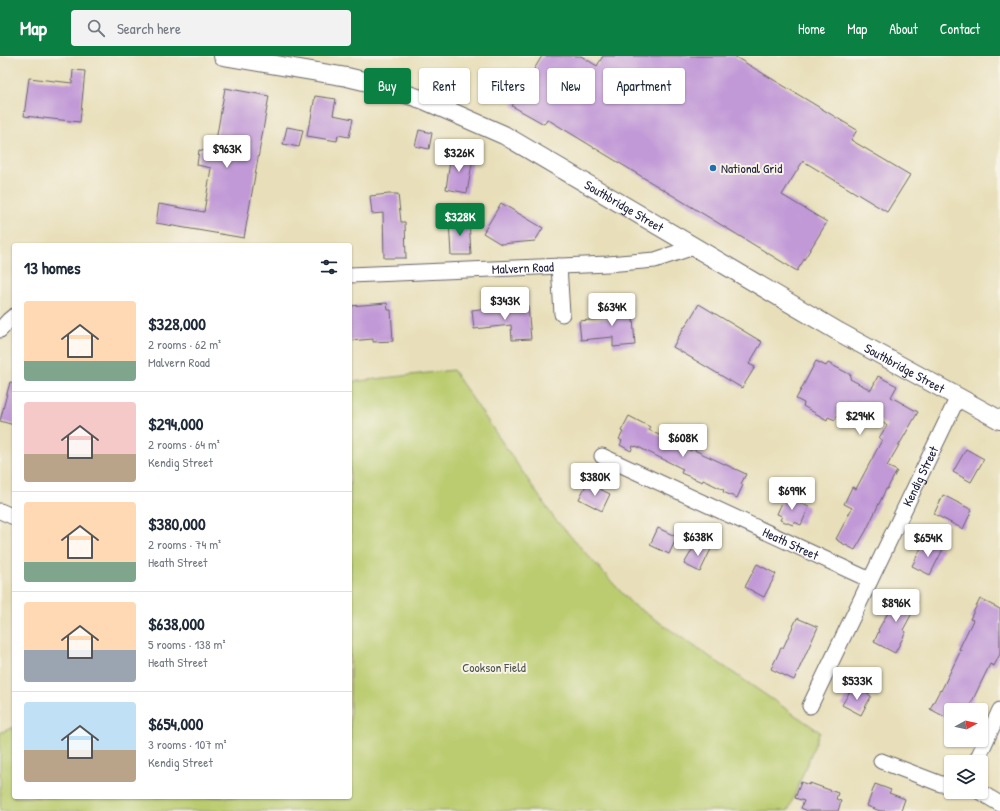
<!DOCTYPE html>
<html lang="en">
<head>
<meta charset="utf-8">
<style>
	body { margin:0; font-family:"Patrick Hand",sans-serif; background:#f2f2f3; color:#1f2937; height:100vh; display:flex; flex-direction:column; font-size:15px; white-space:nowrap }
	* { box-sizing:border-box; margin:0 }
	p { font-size:13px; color:#747a83 }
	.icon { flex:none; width:22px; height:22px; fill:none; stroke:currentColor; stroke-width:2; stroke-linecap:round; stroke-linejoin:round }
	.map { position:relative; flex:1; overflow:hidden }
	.drawer { position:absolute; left:12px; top:187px; width:340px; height:556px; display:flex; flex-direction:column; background:#fff; border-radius:4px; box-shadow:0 1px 3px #0004 }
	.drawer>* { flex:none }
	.top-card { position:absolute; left:364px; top:12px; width:380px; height:36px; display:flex; gap:8px }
	.needle { width:26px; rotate:82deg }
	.controls { position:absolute; left:944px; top:647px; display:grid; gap:8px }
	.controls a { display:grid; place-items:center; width:44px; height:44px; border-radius:4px; background:#fff; box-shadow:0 1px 3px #0004; font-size:20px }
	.price { position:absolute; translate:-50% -34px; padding:0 9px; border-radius:4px; background:#fff; color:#222; font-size:13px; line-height:26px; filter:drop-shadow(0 1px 2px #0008) }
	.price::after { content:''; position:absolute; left:50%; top:24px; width:12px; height:9px; margin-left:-6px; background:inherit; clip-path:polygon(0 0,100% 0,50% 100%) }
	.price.on { background:#0b8043; color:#fff }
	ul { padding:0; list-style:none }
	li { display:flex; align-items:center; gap:12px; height:100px; padding:0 12px }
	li+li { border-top:1px solid #e0e1e3 }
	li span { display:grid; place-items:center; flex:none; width:112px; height:80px; border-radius:4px; color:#555 }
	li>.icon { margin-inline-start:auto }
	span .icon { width:48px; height:48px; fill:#fffc; stroke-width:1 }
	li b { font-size:17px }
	h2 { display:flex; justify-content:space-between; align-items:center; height:48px; padding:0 12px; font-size:17px }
	.pill { padding:0 14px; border-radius:4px; background:#fff; box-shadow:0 1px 3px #0004; font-size:14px; line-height:36px }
	.pill.on { background:#0b8043; color:#fff }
	header { display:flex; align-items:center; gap:24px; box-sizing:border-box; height:56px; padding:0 20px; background:#0b8043; color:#fff }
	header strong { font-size:19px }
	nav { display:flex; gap:22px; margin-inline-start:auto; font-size:14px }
	.search { width:280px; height:36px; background:#f2f2f3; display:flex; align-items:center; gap:10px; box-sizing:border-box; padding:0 14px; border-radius:4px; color:#747a83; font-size:15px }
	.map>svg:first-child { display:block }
	.green { fill:#bbcc6f; stroke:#6e7755 }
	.building { fill:#c199d7 }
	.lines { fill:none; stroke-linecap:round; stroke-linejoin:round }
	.minor-casing { stroke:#676467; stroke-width:17 }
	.major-casing { stroke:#676467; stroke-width:20 }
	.minor { stroke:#fff; stroke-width:15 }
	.major { stroke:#fff; stroke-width:18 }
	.poi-dot { fill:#1f6fb2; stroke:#f7f3e8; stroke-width:1.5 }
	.labels { text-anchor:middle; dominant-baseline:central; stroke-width:4; stroke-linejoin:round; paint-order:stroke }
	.poi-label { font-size:13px; fill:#22223b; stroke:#f7f3e8; text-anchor:start }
	.street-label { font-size:13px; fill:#22223b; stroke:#f7f3e8 }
	.park-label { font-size:13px; fill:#50554b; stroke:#f7f3e8 }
</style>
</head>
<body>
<header>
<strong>Map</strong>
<div class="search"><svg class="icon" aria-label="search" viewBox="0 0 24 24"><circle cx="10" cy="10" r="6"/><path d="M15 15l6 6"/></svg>Search here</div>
<nav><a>Home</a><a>Map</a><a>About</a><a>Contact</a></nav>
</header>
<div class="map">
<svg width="1000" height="755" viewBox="0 0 1000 755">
	<rect width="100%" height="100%" fill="#f7f3e8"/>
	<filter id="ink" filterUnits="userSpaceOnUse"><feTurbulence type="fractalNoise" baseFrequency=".025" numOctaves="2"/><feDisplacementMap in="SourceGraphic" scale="8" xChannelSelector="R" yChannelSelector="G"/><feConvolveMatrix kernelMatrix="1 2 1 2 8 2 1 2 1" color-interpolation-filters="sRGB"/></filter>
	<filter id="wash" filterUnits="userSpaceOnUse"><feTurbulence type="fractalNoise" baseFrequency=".012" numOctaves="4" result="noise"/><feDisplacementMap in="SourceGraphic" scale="16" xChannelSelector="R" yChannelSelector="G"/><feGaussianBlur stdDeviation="0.9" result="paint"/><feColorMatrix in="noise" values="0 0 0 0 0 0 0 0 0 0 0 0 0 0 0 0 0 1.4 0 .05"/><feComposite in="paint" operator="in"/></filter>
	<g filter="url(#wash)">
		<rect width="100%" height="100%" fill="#e8dfba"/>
		<polygon class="green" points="453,314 554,462 631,547 820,676 788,755 0,755 0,677 14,671 14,741 350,741 350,326"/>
		<g id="blocks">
			<g class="building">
				<polygon points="542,0 581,0 597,10 603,0 734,0 857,74 851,84 910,119 887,156 803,105 782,139 827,166 797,215 547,63 544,68 512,50"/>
				<polygon points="73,14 85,15 80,66 24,60 29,22 72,27"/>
				<polygon points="225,32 269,40 244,182 156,167 159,148 204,156 211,112 197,109 199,94 214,96"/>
				<polygon points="315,40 336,43 333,59 353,63 349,81 338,79 337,85 307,80 309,68 310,68"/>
				<polygon points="287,71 303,74 299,91 283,88"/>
				<polygon points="419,74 432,77 429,93 415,90"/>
				<polygon points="451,98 473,102 467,137 446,133"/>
				<polygon points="389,138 398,138 401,166 405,166 406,202 384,202 383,157 372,158 370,140"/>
				<polygon points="501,147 543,172 535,185 501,188 483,177"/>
				<polygon points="469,163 471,199 451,199 449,164"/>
				<polygon points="387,247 388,254 391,254 393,285 373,286 373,283 350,285 350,250"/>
				<polygon points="632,248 635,289 613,291 613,281 581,284 579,265 611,262 611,250"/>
				<polygon points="699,248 762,286 749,308 755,311 742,332 673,291 684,271 685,271"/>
				<polygon points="528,250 531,283 512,284 511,269 474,273 472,254 488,252 489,254"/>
				<polygon points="816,305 826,310 828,307 851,319 850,323 871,334 878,320 897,330 891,341 918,356 887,410 897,415 887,433 886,433 866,475 855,494 838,485 838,484 836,483 852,452 844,448 852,431 856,433 882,384 879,382 887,369 844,347 835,364 828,361 827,364 803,350 804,347 796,343"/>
				<polygon points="10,326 14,327 14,369 0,365"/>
				<polygon points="629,360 650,371 649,374 691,395 692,393 746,418 741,428 743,429 737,442 723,436 724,434 703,424 702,426 681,417 683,413 636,390 635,391 633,390 631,395 620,389 622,385 619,383 623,376 621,375"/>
				<polygon points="966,393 984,403 971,426 953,416"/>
				<polygon points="587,427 610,438 602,455 579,443"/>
				<polygon points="943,439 972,454 963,473 934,458"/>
				<polygon points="785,440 809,451 801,469 794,466 793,469 780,464 782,460 777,458"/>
				<polygon points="658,472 677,481 669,498 650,489"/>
				<polygon points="925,484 943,493 930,519 912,510"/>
				<polygon points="701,488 711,493 700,516 684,508 695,489 699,491"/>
				<polygon points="757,508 776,518 764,541 745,531"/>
				<polygon points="900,536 918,546 903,574 906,576 895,597 874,586 879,575 878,574"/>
				<polygon points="980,543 1000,553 1000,598 994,610 990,608 968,654 951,654 951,664 930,653 940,634 941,635 961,594 959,593 973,564 970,563"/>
				<polygon points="797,562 818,571 794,624 771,613 781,592 783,592"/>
				<polygon points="853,630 871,640 861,659 842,649"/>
				<polygon points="801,726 809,729 810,727 838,737 836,743 841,745 838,755 808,755 801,752 804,745 795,742"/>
				<polygon points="875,728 891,734 889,737 905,743 901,755 880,755 867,750"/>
			</g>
		</g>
	</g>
	<g filter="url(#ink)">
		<use href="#blocks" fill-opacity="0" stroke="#676467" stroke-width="1"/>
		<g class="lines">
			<defs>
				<g id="minor">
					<polyline points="559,210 562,258"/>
					<path id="s1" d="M350,219l258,-11 47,-4 39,-13"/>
					<polyline points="0,274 9,264 14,260"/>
					<path id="s2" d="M602,400l268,124"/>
					<polyline points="0,455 14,461"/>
					<path id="s3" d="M810,650l148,-309"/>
					<polyline points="881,705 941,728 951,728"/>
					<polyline points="976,706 1000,654"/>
					<polyline points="980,736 1000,748"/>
				</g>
				<g id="major">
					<path id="s4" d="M223,0l124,21 25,6 52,17 80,35 335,197 161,88"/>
				</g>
			</defs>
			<use href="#minor" class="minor-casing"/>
			<use href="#major" class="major-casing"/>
			<use href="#minor" class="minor"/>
			<use href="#major" class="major"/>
		</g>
	</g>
	<circle class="poi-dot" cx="713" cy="112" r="4"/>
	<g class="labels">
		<g class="poi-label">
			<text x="721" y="112">National Grid</text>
		</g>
		<g class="street-label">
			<text stroke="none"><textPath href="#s4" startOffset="433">Southbridge Street</textPath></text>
			<text stroke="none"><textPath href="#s1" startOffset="173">Malvern Road</textPath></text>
			<text stroke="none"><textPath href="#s4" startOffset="757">Southbridge Street</textPath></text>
			<text stroke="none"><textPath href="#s3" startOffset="255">Kendig Street</textPath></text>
			<text stroke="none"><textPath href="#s2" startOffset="208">Heath Street</textPath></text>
		</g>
		<g class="park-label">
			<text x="494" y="611">Cookson Field</text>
		</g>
	</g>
</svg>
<div class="controls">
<a><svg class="needle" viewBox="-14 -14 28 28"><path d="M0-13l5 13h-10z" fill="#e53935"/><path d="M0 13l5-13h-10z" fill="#747a83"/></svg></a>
<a><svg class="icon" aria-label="layers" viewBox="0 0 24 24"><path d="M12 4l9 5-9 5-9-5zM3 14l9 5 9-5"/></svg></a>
</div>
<b class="price" style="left:227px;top:113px">$963K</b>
<b class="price" style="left:459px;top:117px">$326K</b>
<b class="price on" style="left:460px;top:181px">$328K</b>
<b class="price" style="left:505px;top:265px">$343K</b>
<b class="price" style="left:612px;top:271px">$634K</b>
<b class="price" style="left:860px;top:380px">$294K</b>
<b class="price" style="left:683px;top:402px">$608K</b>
<b class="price" style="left:595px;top:441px">$380K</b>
<b class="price" style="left:792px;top:455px">$699K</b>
<b class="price" style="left:698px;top:501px">$638K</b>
<b class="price" style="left:928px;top:502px">$654K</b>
<b class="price" style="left:896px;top:567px">$896K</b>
<b class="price" style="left:857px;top:645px">$533K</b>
<div class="top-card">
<a class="pill on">Buy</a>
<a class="pill">Rent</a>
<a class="pill">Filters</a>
<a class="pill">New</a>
<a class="pill">Apartment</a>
</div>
<section class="drawer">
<h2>13 homes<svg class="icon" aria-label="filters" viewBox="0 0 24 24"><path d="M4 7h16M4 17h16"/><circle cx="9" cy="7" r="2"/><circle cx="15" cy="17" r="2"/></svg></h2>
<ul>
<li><span style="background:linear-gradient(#ffd9b3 75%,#7fa58c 0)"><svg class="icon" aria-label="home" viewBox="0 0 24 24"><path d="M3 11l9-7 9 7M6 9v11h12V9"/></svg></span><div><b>$328,000</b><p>2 rooms · 62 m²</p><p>Malvern Road</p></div></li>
<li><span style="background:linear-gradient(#f6c9c9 65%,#b9a48a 0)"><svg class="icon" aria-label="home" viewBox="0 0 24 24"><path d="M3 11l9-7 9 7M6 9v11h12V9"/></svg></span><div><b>$294,000</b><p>2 rooms · 64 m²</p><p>Kendig Street</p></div></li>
<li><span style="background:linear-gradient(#ffd9b3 75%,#7fa58c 0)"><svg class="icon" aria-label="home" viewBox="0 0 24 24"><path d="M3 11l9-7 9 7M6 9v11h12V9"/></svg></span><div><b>$380,000</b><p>2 rooms · 74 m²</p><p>Heath Street</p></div></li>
<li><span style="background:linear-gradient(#ffd9b3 60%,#9aa5b1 0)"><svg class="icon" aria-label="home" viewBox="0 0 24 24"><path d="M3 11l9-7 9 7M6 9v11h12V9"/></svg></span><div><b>$638,000</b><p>5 rooms · 138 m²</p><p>Heath Street</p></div></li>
<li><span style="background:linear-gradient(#bfe0f5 60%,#b9a48a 0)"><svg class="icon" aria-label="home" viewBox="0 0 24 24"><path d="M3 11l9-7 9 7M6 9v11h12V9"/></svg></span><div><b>$654,000</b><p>3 rooms · 107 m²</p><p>Kendig Street</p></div></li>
</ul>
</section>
</div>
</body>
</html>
